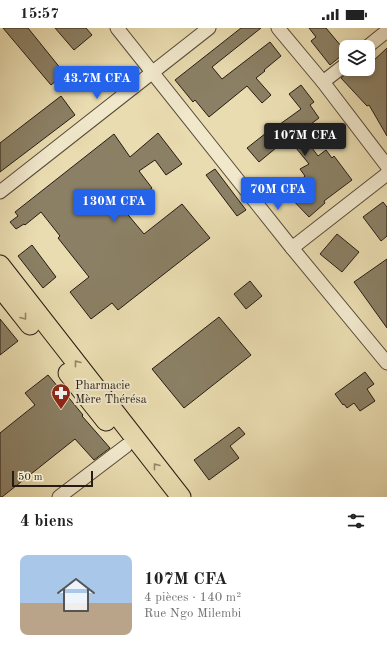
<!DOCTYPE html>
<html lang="fr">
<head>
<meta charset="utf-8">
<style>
	body { margin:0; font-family:"Old Standard TT",serif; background:#f6f6f6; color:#222; height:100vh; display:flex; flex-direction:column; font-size:15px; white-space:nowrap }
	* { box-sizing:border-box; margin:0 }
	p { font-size:13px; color:#767676 }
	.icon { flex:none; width:22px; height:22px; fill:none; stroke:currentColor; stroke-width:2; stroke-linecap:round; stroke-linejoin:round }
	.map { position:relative; height:469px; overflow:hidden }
	.sheet { display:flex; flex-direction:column; background:#fff; flex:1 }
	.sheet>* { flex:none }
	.buttons { position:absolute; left:339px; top:12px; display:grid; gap:8px }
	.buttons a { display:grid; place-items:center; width:36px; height:36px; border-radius:8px; background:#fff; box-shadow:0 2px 6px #0003; font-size:20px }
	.scale { position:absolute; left:12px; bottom:10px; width:81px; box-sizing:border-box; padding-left:4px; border:2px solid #261c13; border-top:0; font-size:11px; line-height:14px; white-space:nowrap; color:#261c13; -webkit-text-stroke:3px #f1e8cc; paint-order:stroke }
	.price { position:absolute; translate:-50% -34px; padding:0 9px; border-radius:4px; background:#2563eb; color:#fff; font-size:13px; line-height:26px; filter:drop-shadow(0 1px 2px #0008) }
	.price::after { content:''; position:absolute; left:50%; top:24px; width:12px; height:9px; margin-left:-6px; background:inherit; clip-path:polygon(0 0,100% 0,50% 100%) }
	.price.on { background:#222; color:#fff }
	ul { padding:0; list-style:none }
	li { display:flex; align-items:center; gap:12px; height:100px; padding:0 20px }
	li+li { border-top:1px solid #e0e0e0 }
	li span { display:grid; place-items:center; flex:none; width:112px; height:80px; border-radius:8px; color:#555 }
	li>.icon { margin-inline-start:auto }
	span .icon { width:48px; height:48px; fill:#fffc; stroke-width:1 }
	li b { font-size:17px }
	h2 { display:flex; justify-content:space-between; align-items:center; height:48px; padding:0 20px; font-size:17px }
	.status { display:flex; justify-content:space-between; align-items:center; height:28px; padding:0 20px; background:#fff; direction:ltr }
	.status svg { height:11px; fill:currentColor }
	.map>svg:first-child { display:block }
	.building { fill:#8b8065; stroke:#261c13 }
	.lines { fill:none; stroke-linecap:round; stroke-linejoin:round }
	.minor-casing { stroke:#574c3a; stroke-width:15 }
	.highway-casing { stroke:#261c13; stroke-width:21 }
	.minor { stroke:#f1e8cc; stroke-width:13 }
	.highway { stroke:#e9dcb0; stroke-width:19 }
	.oneway { stroke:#918669 }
	.labels { text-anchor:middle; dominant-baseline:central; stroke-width:4; stroke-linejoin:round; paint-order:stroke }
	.poi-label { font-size:12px; fill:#261c13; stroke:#f1e8cc; text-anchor:start }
</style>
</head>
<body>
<div class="status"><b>15:57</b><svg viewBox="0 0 49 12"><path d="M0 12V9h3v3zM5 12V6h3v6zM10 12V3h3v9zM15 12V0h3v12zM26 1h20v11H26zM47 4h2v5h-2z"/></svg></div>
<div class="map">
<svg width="387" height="469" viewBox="0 0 387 469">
	<rect width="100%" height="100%" fill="#e9dcb0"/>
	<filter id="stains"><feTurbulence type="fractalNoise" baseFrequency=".005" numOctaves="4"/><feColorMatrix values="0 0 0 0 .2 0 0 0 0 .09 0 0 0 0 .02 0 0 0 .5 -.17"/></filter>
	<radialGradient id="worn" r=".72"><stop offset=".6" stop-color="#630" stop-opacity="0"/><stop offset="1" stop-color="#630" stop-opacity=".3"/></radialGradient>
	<g class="building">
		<polygon points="3,0 28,0 65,46 51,57"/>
		<polygon points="55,0 86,0 92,7 74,22"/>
		<polygon points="241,0 261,0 212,39 222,51 270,14 281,28 264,42 265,43 256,50 271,67 262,75 247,58 209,89 195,72 193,74 175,52"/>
		<polygon points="309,0 326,0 346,24 330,37 311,13 316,9"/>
		<polygon points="387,20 387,108 369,77 367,78 341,50 352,41 368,41 368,27 373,33"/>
		<polygon points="301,57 314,74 310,77 319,90 300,104 318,128 326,122 332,130 334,128 352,152 324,173 325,175 309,189 286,165 305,148 300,141 309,136 288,110 259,134 247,120 275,98 276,99 301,81 289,66"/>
		<polygon points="61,68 75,87 0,144 0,115"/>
		<polygon points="158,105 182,136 166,147 155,132 139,143 152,160 124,182 144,206 182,176 210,210 118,282 112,275 91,291 70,264 89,249 58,210 60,208 41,184 25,197 24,196 16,201 10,194 18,188 15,184 114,106 130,129"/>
		<polygon points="215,141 246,182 237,188 206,147"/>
		<polygon points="383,174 387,179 387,208 381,213 363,189"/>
		<polygon points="337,206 359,224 342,244 320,226"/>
		<polygon points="32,217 56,249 43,260 18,228"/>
		<polygon points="387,231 387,300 354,254"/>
		<polygon points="250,253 262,268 246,281 234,266"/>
		<polygon points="219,289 251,327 184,380 152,341"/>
		<polygon points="0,291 18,313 0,327"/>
		<polygon points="365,344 374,356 367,361 375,373 360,383 354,375 347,380 344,376 343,377 335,366"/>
		<polygon points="48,347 59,360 60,359 83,387 82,388 110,420 94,432 75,411 2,469 0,469 0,405 35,377 25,365"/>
		<polygon points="239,399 245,406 230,418 239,430 209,452 194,432"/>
	</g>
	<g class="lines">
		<defs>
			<g id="minor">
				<polyline points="117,0 292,220 387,335"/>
				<polyline points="278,0 323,54 387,138"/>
				<polyline points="367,19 387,3"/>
				<polyline points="323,54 346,36"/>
				<polyline points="0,164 209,0"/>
				<polyline points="292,220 387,146"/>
				<polyline points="59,469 126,418"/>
			</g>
			<g id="highway">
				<polyline points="0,237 181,469"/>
				<polyline points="0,259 30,297"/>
				<polyline points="68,345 106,393"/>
			</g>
		</defs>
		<use href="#minor" class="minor-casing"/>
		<use href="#highway" class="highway-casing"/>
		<use href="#minor" class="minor"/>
		<use href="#highway" class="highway"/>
	</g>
	<defs><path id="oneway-chevron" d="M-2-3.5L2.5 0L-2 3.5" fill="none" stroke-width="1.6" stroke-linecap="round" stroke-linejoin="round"/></defs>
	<g class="oneway">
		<use href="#oneway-chevron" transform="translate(24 289) rotate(52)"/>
		<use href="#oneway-chevron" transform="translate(77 335) rotate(-128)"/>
		<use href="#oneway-chevron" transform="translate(156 438) rotate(-128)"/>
	</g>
	<defs>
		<symbol id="pharmacy-pin" viewBox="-11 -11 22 30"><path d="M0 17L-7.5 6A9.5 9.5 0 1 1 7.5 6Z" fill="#8f2418" stroke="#f1e8cc"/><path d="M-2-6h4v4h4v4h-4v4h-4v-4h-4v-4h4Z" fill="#fff"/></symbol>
	</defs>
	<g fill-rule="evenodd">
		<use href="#pharmacy-pin" x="50" y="354" width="22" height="30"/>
	</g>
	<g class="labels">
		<g class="poi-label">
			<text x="75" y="358">Pharmacie<tspan x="75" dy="14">Mère Thérésa</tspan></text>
		</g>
	</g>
	<rect width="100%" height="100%" filter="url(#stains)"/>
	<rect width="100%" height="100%" fill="url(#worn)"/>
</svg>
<div class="buttons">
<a><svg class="icon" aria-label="layers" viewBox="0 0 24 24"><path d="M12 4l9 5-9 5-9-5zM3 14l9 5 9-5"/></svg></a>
</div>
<div class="scale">50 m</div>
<b class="price" style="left:97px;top:72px">43.7M CFA</b>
<b class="price on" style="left:305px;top:129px">107M CFA</b>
<b class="price" style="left:278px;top:183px">70M CFA</b>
<b class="price" style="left:114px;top:195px">130M CFA</b>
</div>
<section class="sheet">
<h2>4 biens<svg class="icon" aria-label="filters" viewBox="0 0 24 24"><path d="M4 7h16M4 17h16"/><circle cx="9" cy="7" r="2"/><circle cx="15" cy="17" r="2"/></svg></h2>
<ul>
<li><span style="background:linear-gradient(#a9c7e8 60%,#b9a48a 0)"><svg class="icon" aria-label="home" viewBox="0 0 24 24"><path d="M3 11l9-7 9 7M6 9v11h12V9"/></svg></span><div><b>107M CFA</b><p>4 pièces · 140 m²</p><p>Rue Ngo Milembi</p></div></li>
</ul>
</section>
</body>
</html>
